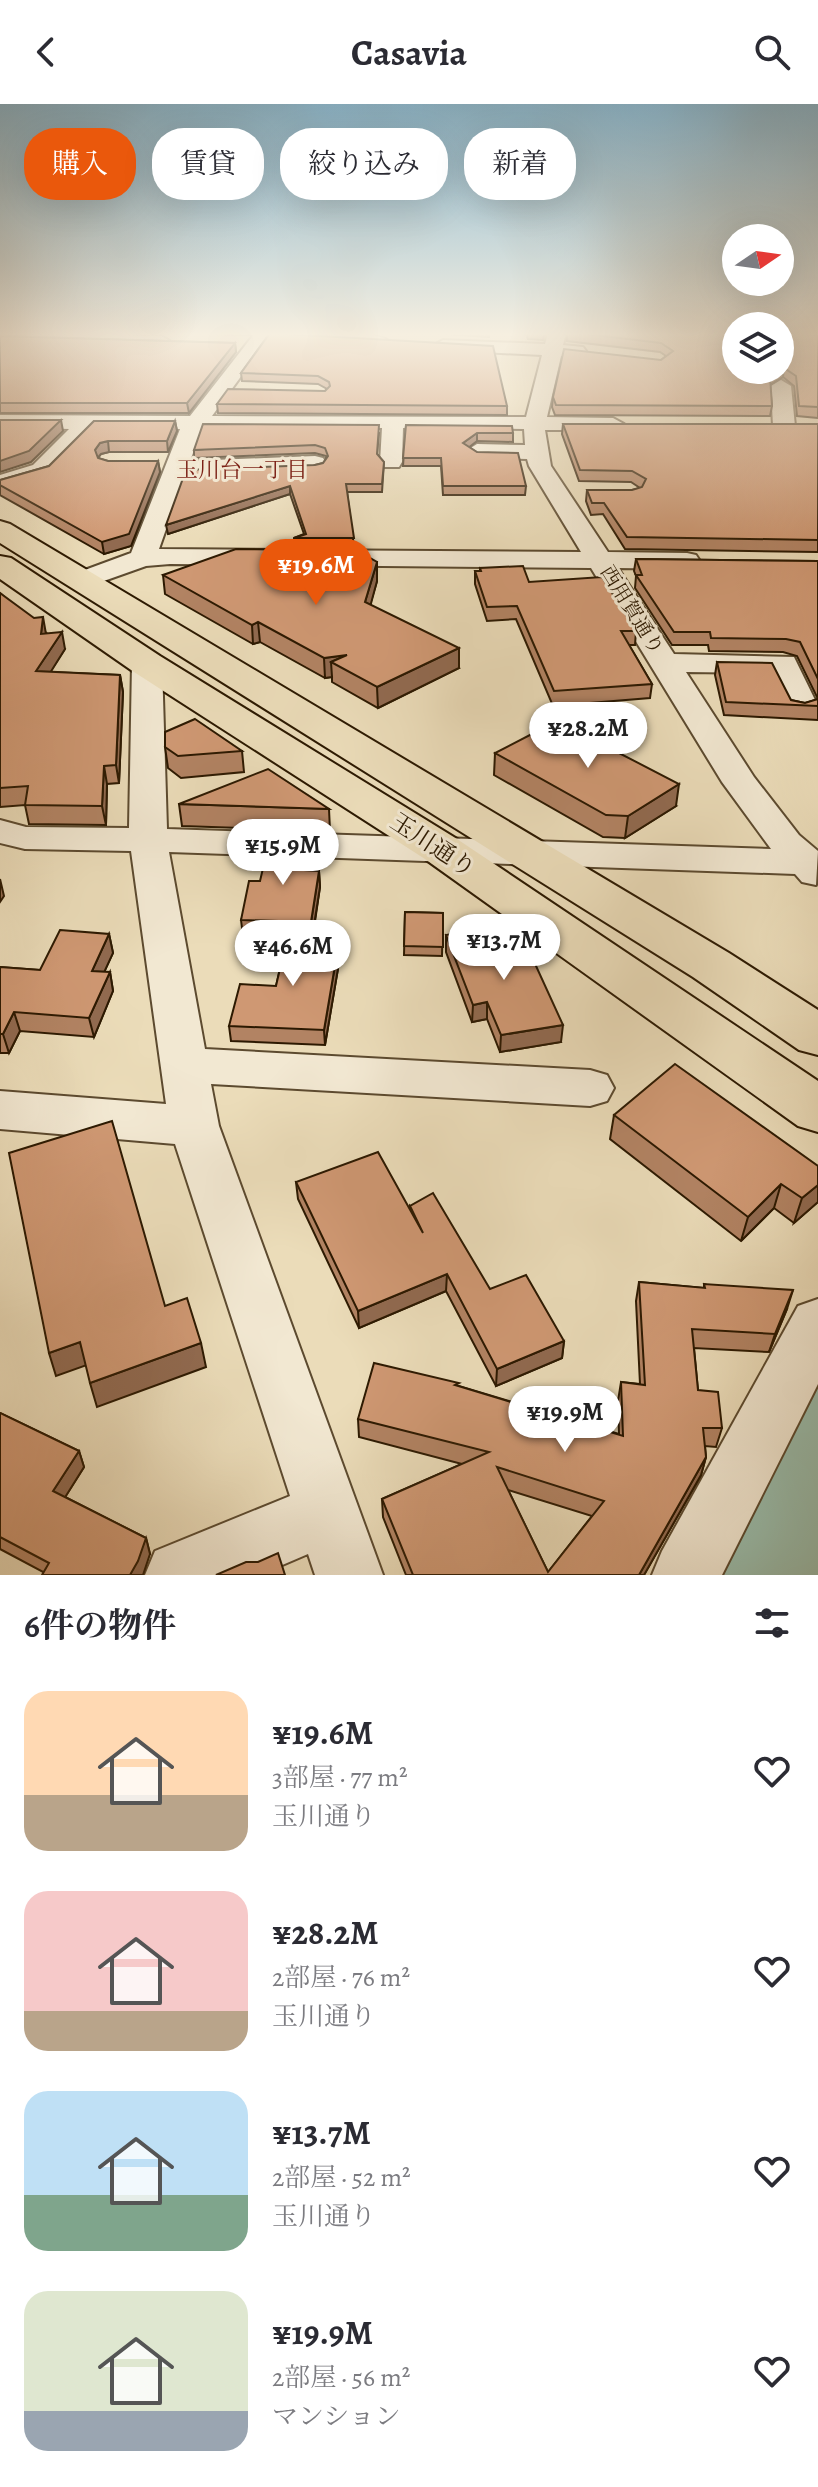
<!DOCTYPE html>
<html lang="ja">
<head>
<meta charset="utf-8">
<style>
	body { margin:0; font-family:Alegreya,"Noto Serif JP",serif; background:#f7f7f7; color:#2b2b33; height:100vh; display:flex; flex-direction:column; font-size:30px; white-space:nowrap }
	* { box-sizing:border-box; margin:0 }
	p { font-size:26px; color:#7c7c81 }
	.icon { flex:none; width:44px; height:44px; fill:none; stroke:currentColor; stroke-width:2; stroke-linecap:round; stroke-linejoin:round }
	.map { position:relative; height:1471px; overflow:hidden }
	.sheet { display:flex; flex-direction:column; background:#fff; flex:1 }
	.sheet>* { flex:none }
	.guide { position:absolute; left:24px; top:24px; width:770px; height:72px; display:flex; gap:16px }
	.needle { width:52px; rotate:77deg }
	.controls { position:absolute; left:722px; top:120px; display:grid; gap:16px }
	.controls a { display:grid; place-items:center; width:72px; height:72px; border-radius:50%; background:#fff; box-shadow:0 8px 32px #0002; font-size:40px }
	.price { position:absolute; translate:-50% -68px; padding:0 18px; border-radius:28px; background:#fff; color:#222; font-size:26px; line-height:52px; filter:drop-shadow(0 2px 4px #0008) }
	.price::after { content:''; position:absolute; left:50%; top:48px; width:24px; height:18px; margin-left:-12px; background:inherit; clip-path:polygon(0 0,100% 0,50% 100%) }
	.price.active { background:#ea580c; color:#fff }
	ul { padding:0; list-style:none }
	li { display:flex; align-items:center; gap:24px; height:200px; padding:0 24px }
	li span { display:grid; place-items:center; flex:none; width:224px; height:160px; border-radius:24px; color:#555 }
	li>.icon { margin-inline-start:auto }
	span .icon { width:96px; height:96px; fill:#fffc; stroke-width:1 }
	li b { font-size:34px }
	h2 { display:flex; justify-content:space-between; align-items:center; height:96px; padding:0 24px; font-size:34px }
	.chip { padding:0 28px; border-radius:32px; background:#fff; box-shadow:0 8px 32px #0002; font-size:28px; line-height:72px }
	.chip.active { background:#ea580c; color:#fff }
	header { display:flex; justify-content:space-between; align-items:center; height:104px; padding:0 24px; background:#fff; font-size:36px; font-weight:700 }
	.map>svg:first-child { display:block }
	.lines { fill:none; stroke-linecap:round; stroke-linejoin:round }
	.river { fill:#99bcab; fill-rule:evenodd }
	.minor-casing { stroke:#5c4a2f; stroke-width:4 }
	.highway-casing { stroke:#2c1901; stroke-width:4 }
	.minor { fill:#f2e8d2; fill-rule:evenodd }
	.highway { fill:#ebdcb9; fill-rule:evenodd }
	.wall { fill:#b28363; stroke:#2c1901; stroke-width:2; fill-rule:evenodd }
	.shaded-wall { fill:#916a50; stroke:#2c1901; stroke-width:2 }
	.building { fill:#cf9873; stroke:#2c1901; stroke-width:2; fill-rule:evenodd }
	.labels { text-anchor:middle; dominant-baseline:central; stroke-width:6; stroke-linejoin:round; paint-order:stroke }
	.far-street-label { font-size:20px; fill:#2c1901; stroke:#f2e8d2 }
	.far-neighbourhood-label { font-size:22px; fill:#7a1f14; stroke:#f2e8d2 }
	.street-label { font-size:24px; fill:#2c1901; stroke:#f2e8d2 }
</style>
</head>
<body>
<header><svg class="icon" aria-label="back" viewBox="0 0 24 24"><path d="M15 5l-7 7 7 7"/></svg>Casavia<svg class="icon" aria-label="search" viewBox="0 0 24 24"><circle cx="10" cy="10" r="6"/><path d="M15 15l6 6"/></svg></header>
<div class="map">
<svg width="818" height="1471" viewBox="0 0 818 1471">
	<rect width="100%" height="100%" fill="#ebdcb9"/>
	<filter id="stains"><feTurbulence type="fractalNoise" baseFrequency=".0025" numOctaves="4"/><feColorMatrix values="0 0 0 0 .2 0 0 0 0 .09 0 0 0 0 .02 0 0 0 .5 -.17"/></filter>
	<radialGradient id="worn" r=".72"><stop offset=".6" stop-color="#630" stop-opacity="0"/><stop offset="1" stop-color="#630" stop-opacity=".3"/></radialGradient>
	<g class="lines">
		<polygon class="river" points="818,1284 818,1471 692,1471 710,1427 777,1301"/>
		<defs>
			<g id="minor">
				<polygon points="0,229 161,232 170,237 161,242 0,238"/>
				<path d="M255,229c22,0 120,-4 132,7l-9,5 -109,-7 -57,78 314,1 16,-62 -99,-5 -9,-5 9,-5 102,4 3,-11h18l-3,12 20,2 3,4 -9,5h-16l-14,61 66,1 11,6 -11,6h-68l6,36 57,86 79,1 9,2 4,6 -4,6 -9,2 -69,-1 56,86 120,3 23,47 -4,7 -12,3 -12,-3 -18,-38 -85,-1 68,105 45,58 19,16 -2,34 -14,-3 -7,-8 -626,-22 36,197 385,21 17,5 7,13 -7,13 -17,5 -379,-22 8,42 164,449h-68l-7,-21 -49,21h-114l10,-24 135,-55 -115,-352 -175,-15v-38l166,13 -35,-253 -106,-2 -25,-6v-23l26,7 103,1 3,-164 4,-7 11,-2 11,2 4,7 5,165 604,20 -49,-67 -131,-214 -421,-4 -24,2 -62,22 -10,-2 -4,-6 4,-6 57,-21 49,-124 -88,1 -43,45 -49,14v-14l33,-10 36,-36 -69,-2v-12l190,1zM308,323l74,1 -2,34 3,5h16l3,-5 1,-34 121,1 1,16 -48,-1 -11,7 11,7 50,1 2,7 52,86 -422,-3 26,-74 130,-5 8,-2 3,-5 -3,-5 -8,-2 -125,5 12,-32z"/>
				<polygon points="781,276 791,282 795,322 784,328 773,322 771,282"/>
				<polygon points="818,1195 818,1280 722,1471 652,1471 662,1447 798,1202"/>
			</g>
			<g id="highway">
				<polygon points="0,417 10,420 729,849 818,906 818,951 799,946 693,873 0,439"/>
				<polygon points="0,452 11,454 160,552 457,735 818,977 818,1028 798,1022 425,755 134,568 0,475"/>
			</g>
		</defs>
		<use href="#minor" class="minor-casing"/>
		<use href="#highway" class="highway-casing"/>
		<use href="#minor" class="minor"/>
		<use href="#highway" class="highway"/>
	</g>
	<g class="wall">
		<polygon points="158,229 251,229 250,231"/>
		<polygon points="270,229 507,302 507,311 218,309 217,300 325,287 327,285 318,280 242,277 241,269"/>
		<polygon points="430,229 489,229 489,233"/>
		<polygon points="526,229 545,229 543,236 528,235"/>
		<polygon points="567,229 818,231 818,314 797,312 794,282 783,273 770,281 772,302 770,312 555,311 552,303 553,293 661,256 666,252 660,248 567,237"/>
		<polygon points="0,232 235,239 236,248 189,309 0,309"/>
		<polygon points="94,317 175,317 177,327 168,348 109,348 101,350 98,354 108,357 158,357 160,368 131,442 104,450 0,391 0,376 49,362"/>
		<polygon points="563,320 818,320 818,448 625,445 603,410 591,411 586,397 587,386 632,386 640,384 631,378 579,377 562,330"/>
		<polygon points="406,321 513,329 513,338 477,337 469,343 526,382 525,391 443,391 441,362 403,362"/>
		<polygon points="379,329 377,350 384,358 382,388 347,388 354,443 294,443 294,434 304,430 290,390 168,430 315,361 323,359 326,355 326,352 315,349 194,354 194,346"/>
		<polygon points="636,455 818,457 818,616 724,611 715,571 717,558 791,596 805,599 818,595 797,552 783,548 709,547 708,541 672,541 635,484 636,472 634,467"/>
		<polygon points="377,458 377,477 370,501 459,564 378,604 332,578 332,573 325,574 260,538 253,540 165,490 163,471"/>
		<polygon points="480,464 529,478 636,527 635,541 629,541 652,580 650,594 553,602 516,515 487,517 475,480 475,467 480,467"/>
		<polygon points="0,489 65,545 50,568 120,571 123,588 119,679 107,680 106,721 29,720 25,701 0,703"/>
		<polygon points="165,643 242,647 244,668 181,674 168,664"/>
		<polygon points="495,649 676,702 625,734 603,733 494,671"/>
		<polygon points="179,700 329,705 330,727 182,722"/>
		<polygon points="310,756 308,766 319,767 320,783 313,831 341,847 325,941 231,937 229,922 276,882 287,834 243,832 241,816 260,777"/>
		<polygon points="405,808 443,809 442,852 404,851"/>
		<polygon points="109,830 113,849 104,868 110,868 113,887 94,933 20,927 9,949 0,949 0,863 40,866"/>
		<polygon points="446,831 500,841 523,853 561,938 500,948 487,915 472,918 446,848"/>
		<polygon points="614,1011 818,1062 818,1098 794,1119 774,1104 741,1137 610,1035"/>
		<polygon points="296,1078 410,1106 410,1102 490,1185 564,1237 562,1254 496,1282 446,1187 359,1224 298,1095"/>
		<path d="M639,1178l65,6v-4l83,25 -18,43 -75,-4 4,42 24,38 -6,19 -11,-1 1,11 -5,18 -57,100h-238l-23,-58 -1,-18 80,-35 -103,-27 -1,-18 101,-33 160,48 -1,-33 3,-19 19,2 -4,-83zM508,1386l84,26 -44,56z"/>
		<polygon points="0,1309 79,1347 84,1363 65,1393 146,1434 150,1450 43,1468 0,1445"/>
	</g>
	<g class="shaded-wall">
		<polygon points="235,239 236,248 189,309 187,299"/>
		<polygon points="784,264 783,273 768,282 770,272"/>
		<polygon points="61,316 63,327 31,358 0,368 0,357"/>
		<polygon points="175,317 177,327 168,348 167,337"/>
		<polygon points="477,329 477,337 463,348 463,339"/>
		<polygon points="108,337 109,348 101,350 96,356 95,346 100,339"/>
		<polygon points="158,357 160,368 131,442 104,450 102,438"/>
		<polygon points="290,382 290,390 168,430 166,421"/>
		<polygon points="377,458 377,477 366,518 365,498"/>
		<polygon points="43,513 46,530 41,530"/>
		<polygon points="258,518 260,538 253,540 252,521"/>
		<polygon points="62,528 65,545 40,585 36,567"/>
		<polygon points="459,544 459,564 378,604 377,583"/>
		<polygon points="347,551 331,558 332,573 325,574 324,554"/>
		<polygon points="120,571 123,588 119,679 116,661"/>
		<polygon points="104,662 107,680 106,721 102,702"/>
		<polygon points="679,680 676,702 625,734 628,712"/>
		<polygon points="309,740 310,756 306,782 305,766"/>
		<polygon points="319,767 320,783 312,834 311,818"/>
		<polygon points="0,775 4,792 0,798"/>
		<polygon points="109,830 113,849 96,886 92,867"/>
		<polygon points="340,832 341,847 325,941 324,926"/>
		<polygon points="110,868 113,887 94,933 89,914"/>
		<polygon points="487,898 487,915 472,918 473,901"/>
		<polygon points="14,908 20,927 9,949 3,930"/>
		<polygon points="563,921 561,938 500,948 501,931"/>
		<polygon points="781,1080 774,1104 741,1137 748,1113"/>
		<polygon points="818,1081 818,1098 794,1119 802,1094"/>
		<polygon points="447,1170 446,1187 359,1224 358,1207"/>
		<polygon points="793,1186 787,1205 769,1248 775,1230"/>
		<polygon points="564,1237 562,1254 496,1282 497,1265"/>
		<polygon points="80,1238 87,1261 56,1272 49,1249"/>
		<polygon points="201,1239 206,1263 97,1303 90,1279"/>
		<polygon points="79,1347 84,1363 59,1403 53,1387"/>
		<polygon points="706,1353 701,1371 644,1471 639,1471"/>
		<polygon points="146,1434 150,1450 143,1471 130,1471"/>
	</g>
	<g class="building">
		<polygon points="270,229 493,242 507,302 217,300 228,285 325,287 330,282 329,278 318,272 241,269"/>
		<polygon points="578,229 736,229 736,266 780,266 780,229 818,231 818,303 799,302 796,272 784,264 770,272 772,302 556,301 553,293 564,245 661,256 673,247 661,239"/>
		<polygon points="0,232 235,239 187,299 0,299"/>
		<polygon points="0,316 61,316 29,347 0,357"/>
		<polygon points="94,317 175,317 167,337 108,337 100,339 95,346 98,354 108,357 158,357 129,430 102,438 0,381 0,376 49,362"/>
		<polygon points="203,320 379,321 377,350 384,358 382,380 346,380 354,434 294,434 306,430 290,382 166,421 186,366 315,361 323,359 328,352 325,344 315,341 194,346"/>
		<polygon points="563,320 818,320 818,436 627,433 604,399 592,399 587,386 632,386 642,383 646,375 632,367 580,366"/>
		<polygon points="406,321 512,322 513,329 477,329 463,339 477,348 518,349 526,382 443,382 441,354 403,354"/>
		<polygon points="236,445 356,446 377,458 365,498 459,544 377,583 331,558 347,551 324,554 258,518 252,521 163,471"/>
		<polygon points="636,455 818,457 818,575 800,538 786,535 711,534 710,528 674,528 636,471 642,471"/>
		<polygon points="523,462 529,478 602,473 636,527 621,527 652,580 554,587 517,502 487,503 475,467 481,467 480,464"/>
		<polygon points="0,489 34,514 43,513 41,530 62,528 36,567 120,571 116,661 104,662 102,702 25,701 28,682 0,684"/>
		<polygon points="717,558 772,559 791,596 805,599 818,595 818,602 726,598"/>
		<polygon points="195,615 242,647 178,652 165,643 165,628"/>
		<polygon points="557,617 679,680 628,712 606,711 495,649"/>
		<polygon points="268,665 329,705 179,700"/>
		<polygon points="269,739 309,740 305,766 319,767 311,818 241,816 249,777 260,777"/>
		<polygon points="405,808 443,809 443,843 404,842"/>
		<polygon points="493,824 500,841 516,838 523,853 531,851 563,921 501,931 487,898 473,901 446,831"/>
		<polygon points="60,826 109,830 92,867 110,868 89,914 14,908 3,930 0,930 0,863 40,866"/>
		<polygon points="288,830 340,832 324,926 229,922 240,880 276,882"/>
		<polygon points="675,960 818,1062 818,1081 802,1094 781,1080 748,1113 614,1011"/>
		<polygon points="112,1017 165,1202 187,1194 201,1239 90,1279 80,1238 49,1249 9,1049"/>
		<polygon points="378,1048 423,1129 410,1102 433,1089 490,1185 526,1171 564,1237 497,1265 447,1170 358,1207 296,1078"/>
		<path d="M639,1178l66,6 -1,-4 89,6 -18,44 -83,-5 6,61 20,2 4,36h-19l3,29 -67,118h-226l-31,-76 107,-47 -131,-33 16,-56 85,20 -4,2 168,51 -2,-54 24,3zM497,1363l107,34 -56,71z"/>
		<polygon points="0,1309 79,1347 53,1387 146,1434 138,1457 130,1471 42,1471 49,1459 0,1433"/>
		<polygon points="278,1449 285,1471 216,1471 246,1458 258,1458"/>
	</g>
	<linearGradient id="sky" x2="0" y2="1"><stop stop-color="#88b7d0"/><stop offset="0.53" stop-color="#f6efe0"/><stop offset="1" stop-color="#f6efe0" stop-opacity="0"/></linearGradient>
	<rect width="818" height="435" fill="url(#sky)"/>
	<g class="labels">
		<g class="far-street-label">
			<text transform="translate(632 506) rotate(58)">西用賀通り</text>
		</g>
		<g class="far-neighbourhood-label">
			<text x="242" y="366">玉川台一丁目</text>
		</g>
		<g class="street-label">
			<text transform="translate(433 741) rotate(33)">玉川通り</text>
		</g>
	</g>
	<rect width="100%" height="100%" filter="url(#stains)"/>
	<rect width="100%" height="100%" fill="url(#worn)"/>
</svg>
<div class="controls">
<a><svg class="needle" viewBox="-14 -14 28 28"><path d="M0-13l5 13h-10z" fill="#e53935"/><path d="M0 13l5-13h-10z" fill="#7c7c81"/></svg></a>
<a><svg class="icon" aria-label="layers" viewBox="0 0 24 24"><path d="M12 4l9 5-9 5-9-5zM3 14l9 5 9-5"/></svg></a>
</div>
<b class="price active" style="left:316px;top:503px">¥19.6M</b>
<b class="price" style="left:588px;top:666px">¥28.2M</b>
<b class="price" style="left:283px;top:783px">¥15.9M</b>
<b class="price" style="left:504px;top:878px">¥13.7M</b>
<b class="price" style="left:293px;top:884px">¥46.6M</b>
<b class="price" style="left:565px;top:1350px">¥19.9M</b>
<div class="guide">
<a class="chip active">購入</a>
<a class="chip">賃貸</a>
<a class="chip">絞り込み</a>
<a class="chip">新着</a>
</div>
</div>
<section class="sheet">
<h2>6件の物件<svg class="icon" aria-label="filters" viewBox="0 0 24 24"><path d="M4 7h16M4 17h16"/><circle cx="9" cy="7" r="2"/><circle cx="15" cy="17" r="2"/></svg></h2>
<ul>
<li><span style="background:linear-gradient(#ffd9b3 65%,#b9a48a 0)"><svg class="icon" aria-label="home" viewBox="0 0 24 24"><path d="M3 11l9-7 9 7M6 9v11h12V9"/></svg></span><div><b>¥19.6M</b><p>3部屋 · 77 m²</p><p>玉川通り</p></div><svg class="icon" aria-label="heart" viewBox="0 0 24 24"><path d="M12 20l-8-8c-3-5 5-10 8-4 3-6 11-1 8 4z"/></svg></li>
<li><span style="background:linear-gradient(#f6c9c9 75%,#b9a48a 0)"><svg class="icon" aria-label="home" viewBox="0 0 24 24"><path d="M3 11l9-7 9 7M6 9v11h12V9"/></svg></span><div><b>¥28.2M</b><p>2部屋 · 76 m²</p><p>玉川通り</p></div><svg class="icon" aria-label="heart" viewBox="0 0 24 24"><path d="M12 20l-8-8c-3-5 5-10 8-4 3-6 11-1 8 4z"/></svg></li>
<li><span style="background:linear-gradient(#bfe0f5 65%,#7fa58c 0)"><svg class="icon" aria-label="home" viewBox="0 0 24 24"><path d="M3 11l9-7 9 7M6 9v11h12V9"/></svg></span><div><b>¥13.7M</b><p>2部屋 · 52 m²</p><p>玉川通り</p></div><svg class="icon" aria-label="heart" viewBox="0 0 24 24"><path d="M12 20l-8-8c-3-5 5-10 8-4 3-6 11-1 8 4z"/></svg></li>
<li><span style="background:linear-gradient(#dfe7d0 75%,#9aa5b1 0)"><svg class="icon" aria-label="home" viewBox="0 0 24 24"><path d="M3 11l9-7 9 7M6 9v11h12V9"/></svg></span><div><b>¥19.9M</b><p>2部屋 · 56 m²</p><p>マンション</p></div><svg class="icon" aria-label="heart" viewBox="0 0 24 24"><path d="M12 20l-8-8c-3-5 5-10 8-4 3-6 11-1 8 4z"/></svg></li>
</ul>
</section>
</body>
</html>
